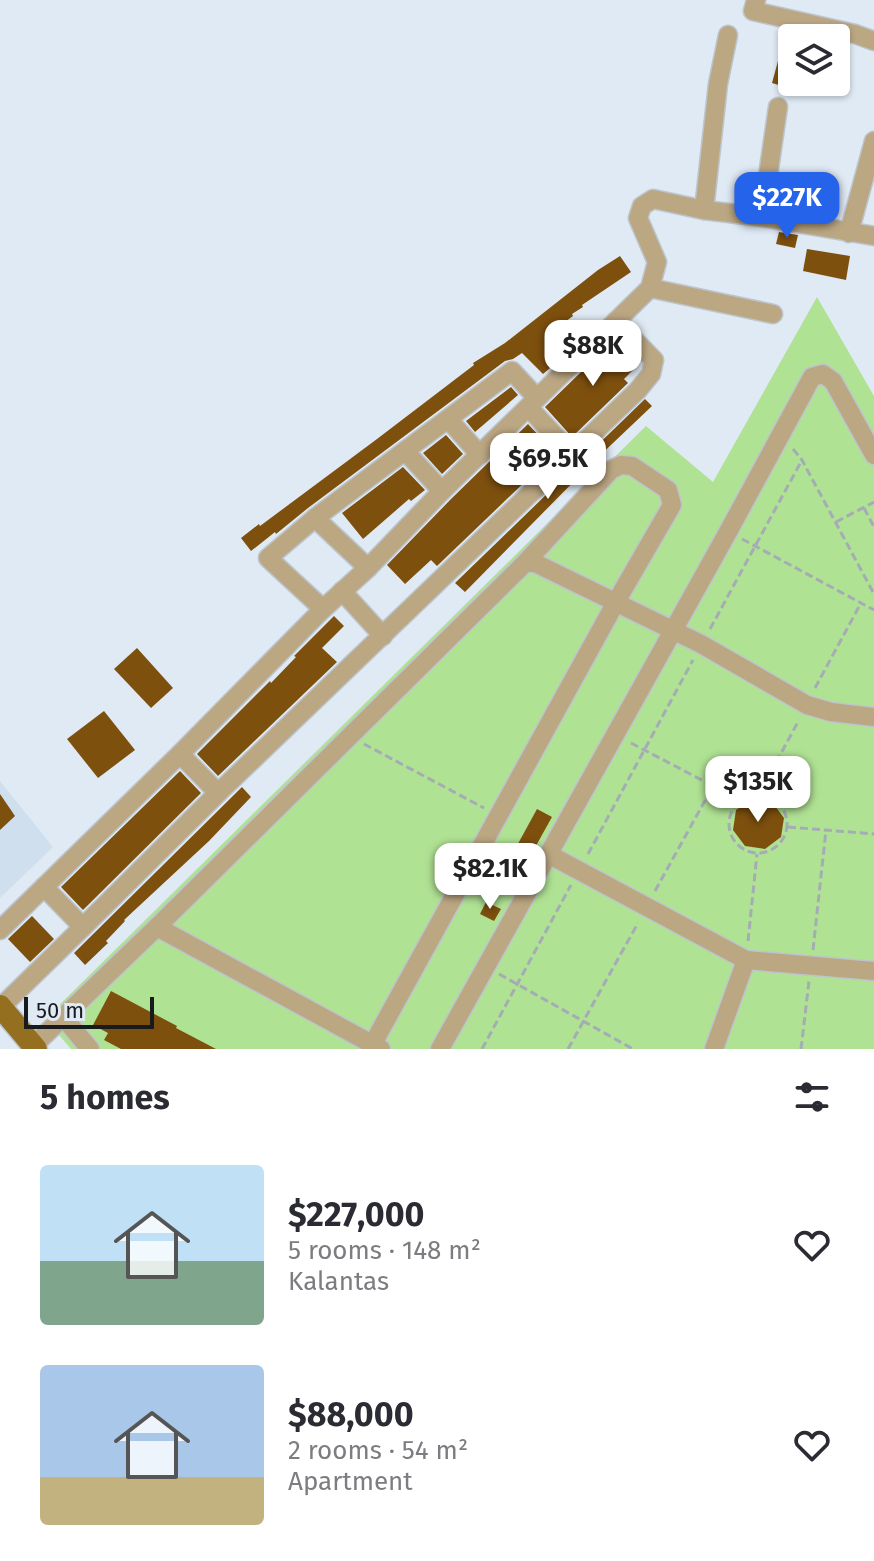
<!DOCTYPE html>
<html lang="en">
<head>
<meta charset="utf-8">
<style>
	body { margin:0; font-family:"Fira Sans",sans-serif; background:#f2f2f3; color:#2b2b33; height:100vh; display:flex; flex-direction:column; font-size:30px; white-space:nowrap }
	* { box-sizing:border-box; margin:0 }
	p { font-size:26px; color:#7c7c81 }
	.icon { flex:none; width:44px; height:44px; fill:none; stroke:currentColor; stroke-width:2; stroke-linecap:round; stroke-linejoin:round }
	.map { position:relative; height:1049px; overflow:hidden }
	.sheet { display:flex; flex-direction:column; background:#fff; flex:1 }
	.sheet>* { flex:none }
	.controls { position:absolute; left:778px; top:24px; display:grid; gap:16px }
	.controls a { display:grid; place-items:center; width:72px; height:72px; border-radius:8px; background:#fff; box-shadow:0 2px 6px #0004; font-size:40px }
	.scale { position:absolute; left:24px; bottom:20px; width:130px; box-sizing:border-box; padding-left:8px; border:4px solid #171b1e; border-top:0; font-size:22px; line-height:28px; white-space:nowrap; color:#171b1e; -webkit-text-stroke:6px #e0eaf4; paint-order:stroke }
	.price { position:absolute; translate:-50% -68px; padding:0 18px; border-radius:16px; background:#fff; color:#222; font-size:26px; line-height:52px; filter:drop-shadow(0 2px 4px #0008) }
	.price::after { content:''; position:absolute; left:50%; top:48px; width:24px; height:18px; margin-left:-12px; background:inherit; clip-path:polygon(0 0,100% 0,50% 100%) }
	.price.selected { background:#2563eb; color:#fff }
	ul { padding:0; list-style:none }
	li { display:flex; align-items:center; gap:24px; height:200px; padding:0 40px }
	li span { display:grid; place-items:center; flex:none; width:224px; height:160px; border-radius:8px; color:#555 }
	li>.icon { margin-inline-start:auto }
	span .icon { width:96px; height:96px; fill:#fffc; stroke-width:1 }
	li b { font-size:34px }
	h2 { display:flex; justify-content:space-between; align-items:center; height:96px; padding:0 40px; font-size:34px }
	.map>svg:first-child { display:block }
	.built { fill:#d0dfee }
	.green { fill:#b0e294 }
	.building { fill:#7e500e }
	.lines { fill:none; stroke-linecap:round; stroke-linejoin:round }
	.minor-casing { stroke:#bcc5cd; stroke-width:21 }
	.major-casing { stroke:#bcc5cd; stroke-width:25 }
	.path { stroke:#a4acb4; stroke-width:3; stroke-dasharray:8 4; stroke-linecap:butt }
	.minor { stroke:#bca783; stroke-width:18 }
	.major { stroke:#946f20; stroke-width:22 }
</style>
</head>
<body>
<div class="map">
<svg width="874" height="1049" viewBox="0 0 874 1049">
	<rect width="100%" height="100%" fill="#e0eaf4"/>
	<polygon class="built" points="0,781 53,847 0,898"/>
	<polygon class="green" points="817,297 874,396 874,1049 71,1049 45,1019 646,426 713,482"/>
	<g class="building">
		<polygon points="778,61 792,65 792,89 772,83"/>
		<polygon points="812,177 836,182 831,203 807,197"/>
		<polygon points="779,232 798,235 795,248 776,244"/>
		<polygon points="807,249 850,256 846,280 803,271"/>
		<polygon points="620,256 631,272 582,305 583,307 572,314 573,316 546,336 565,355 543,374 522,353 513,359 505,361 308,508 276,534 275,532 251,551 241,538 259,524 260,526 377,439 474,365 473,363 505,343 598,270"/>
		<polygon points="616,338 640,363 624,379 628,383 572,437 545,407"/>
		<polygon points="511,387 518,395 475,432 466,421"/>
		<polygon points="645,399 652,406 593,462 465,592 455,583"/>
		<polygon points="528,424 555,453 437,566 431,560 405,584 387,565 451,499"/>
		<polygon points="446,435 463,454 442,474 423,453"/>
		<polygon points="403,467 425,490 411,501 409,499 363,539 342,513"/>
		<polygon points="334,616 344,626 322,648 337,662 218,776 197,754 270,681 271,683 296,657 294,656"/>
		<polygon points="137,648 173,688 151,708 114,669"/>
		<polygon points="104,711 135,750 98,778 67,739"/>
		<polygon points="180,771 201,793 83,910 61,887"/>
		<polygon points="242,787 251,797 209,841 124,920 125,921 106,941 108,943 85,965 74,953"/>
		<polygon points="0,794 15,816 0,830"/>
		<polygon points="752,799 772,802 784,818 781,837 765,849 745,846 733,830 736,810"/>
		<polygon points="537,809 552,817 523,869 508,862"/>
		<polygon points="486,902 501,909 494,921 480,914"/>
		<polygon points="32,916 54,939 30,962 8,939"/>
		<polygon points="111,991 177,1026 176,1028 216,1049 121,1049 104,1040 108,1033 93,1025"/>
	</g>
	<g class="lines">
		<defs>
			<g id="minor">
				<polyline points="756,0 753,11 855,34 874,41"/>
				<polyline points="704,210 718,84 728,35"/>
				<polyline points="762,217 778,107"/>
				<polyline points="849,233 874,141"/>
				<polyline points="650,288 773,314"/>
				<polyline points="529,408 572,454"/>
				<polyline points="448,419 480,455"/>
				<polyline points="405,451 442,491"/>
				<polyline points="315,518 368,568"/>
				<polyline points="342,591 383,636"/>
				<polyline points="323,609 268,558 315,518 512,371 537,398"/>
				<polyline points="218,793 638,390 651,374 654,360 616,321"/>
				<polyline points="548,854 746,960 874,971"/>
				<polyline points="44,887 83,927 218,793 180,754"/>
				<polyline points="157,927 381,1049"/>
				<polyline points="0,930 180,754 323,609 368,568 442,491 650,288 657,262 638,218 642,206 653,199 704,210 762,217 874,236"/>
				<polyline points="1,1007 83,927"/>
				<polyline points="64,1018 90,1049"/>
				<polyline points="34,1045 157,927 525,563 535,563 701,644 807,705 831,712 874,717"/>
				<polyline points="370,1049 616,602 672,505 668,490 632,466 621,465 611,470 525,563"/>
				<polyline points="440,1049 728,532 812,377 823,374 833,381 874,455"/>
				<polyline points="714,1049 746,960"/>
			</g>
			<polyline id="major" points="0,1006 36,1049"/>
		</defs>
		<use href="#minor" class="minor-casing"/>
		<use href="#major" class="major-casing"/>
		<g class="path">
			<polyline points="793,449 802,460 874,594"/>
			<polyline points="864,508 874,527"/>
			<polyline points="836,522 874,502"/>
			<polyline points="742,539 874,610"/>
			<polyline points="710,629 802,460"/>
			<polyline points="815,688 861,603"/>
			<polyline points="631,743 740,800"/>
			<polyline points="364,744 484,808"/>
			<polyline points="759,794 799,720"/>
			<circle cx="758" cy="824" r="29"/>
			<polyline points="788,827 874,834"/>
			<polyline points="588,854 693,660"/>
			<polyline points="655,891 713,786"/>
			<polyline points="748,941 757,854"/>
			<polyline points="813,950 826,830"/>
			<polyline points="499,974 633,1049"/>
			<polyline points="482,1049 571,885"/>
			<polyline points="568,1049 638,923"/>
			<polyline points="801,1049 809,981"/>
		</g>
		<use href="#minor" class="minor"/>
		<use href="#major" class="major"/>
	</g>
</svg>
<div class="controls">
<a><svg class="icon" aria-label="layers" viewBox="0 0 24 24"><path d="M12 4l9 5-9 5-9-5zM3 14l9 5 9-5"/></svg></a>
</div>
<div class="scale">50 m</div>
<b class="price selected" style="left:787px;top:240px">$227K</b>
<b class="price" style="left:593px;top:388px">$88K</b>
<b class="price" style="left:548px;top:501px">$69.5K</b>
<b class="price" style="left:758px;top:824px">$135K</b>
<b class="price" style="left:490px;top:911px">$82.1K</b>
</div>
<section class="sheet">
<h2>5 homes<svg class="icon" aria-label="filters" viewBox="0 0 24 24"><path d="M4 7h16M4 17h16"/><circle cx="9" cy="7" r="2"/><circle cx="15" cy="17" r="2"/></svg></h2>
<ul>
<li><span style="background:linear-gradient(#bfe0f5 60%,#7fa58c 0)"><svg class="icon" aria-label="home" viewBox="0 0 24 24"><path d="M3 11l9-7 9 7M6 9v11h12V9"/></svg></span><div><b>$227,000</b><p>5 rooms · 148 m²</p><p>Kalantas</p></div><svg class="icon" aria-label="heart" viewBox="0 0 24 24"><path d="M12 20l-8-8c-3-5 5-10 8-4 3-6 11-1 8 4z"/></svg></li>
<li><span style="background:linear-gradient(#a9c7e8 70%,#c2b280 0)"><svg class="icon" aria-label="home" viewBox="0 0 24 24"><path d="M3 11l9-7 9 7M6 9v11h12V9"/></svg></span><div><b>$88,000</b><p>2 rooms · 54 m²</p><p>Apartment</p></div><svg class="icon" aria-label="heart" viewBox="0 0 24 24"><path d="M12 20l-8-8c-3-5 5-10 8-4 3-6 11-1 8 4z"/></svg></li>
</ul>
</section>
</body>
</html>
